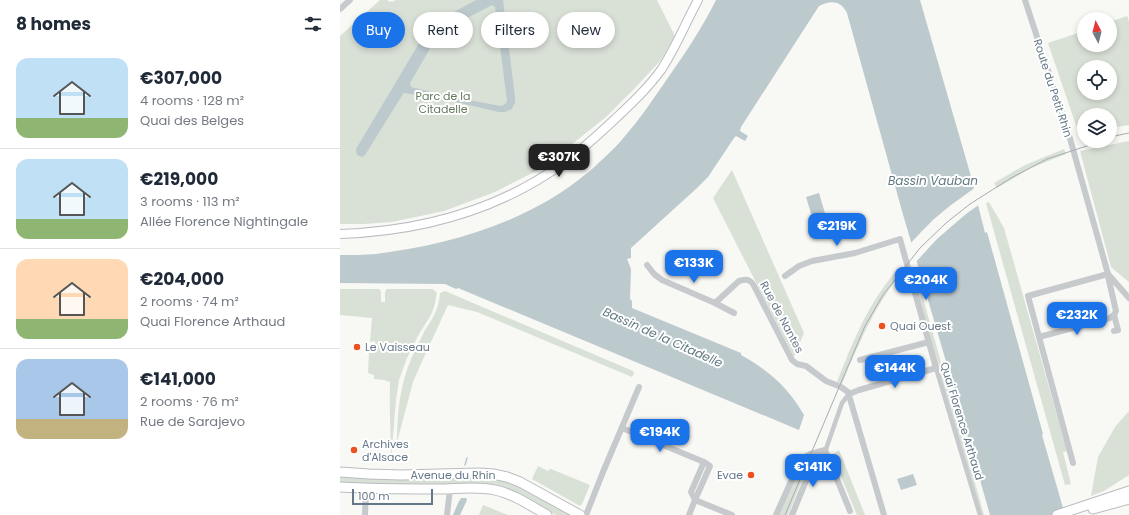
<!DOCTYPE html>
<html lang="en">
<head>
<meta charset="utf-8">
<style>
	body { margin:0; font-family:Poppins,sans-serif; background:#f6f6f7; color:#1f2937; height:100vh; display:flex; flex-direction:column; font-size:15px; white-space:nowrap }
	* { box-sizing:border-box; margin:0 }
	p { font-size:13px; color:#747a83 }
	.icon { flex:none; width:22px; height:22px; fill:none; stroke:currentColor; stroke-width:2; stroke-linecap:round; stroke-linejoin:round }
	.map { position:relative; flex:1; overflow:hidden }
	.drawer { display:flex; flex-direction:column; background:#fff; width:340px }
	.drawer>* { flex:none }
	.guide { position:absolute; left:12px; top:12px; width:380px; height:36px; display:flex; gap:8px }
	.needle { width:26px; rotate:353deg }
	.buttons { position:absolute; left:737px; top:12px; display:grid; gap:8px }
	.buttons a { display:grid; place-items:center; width:40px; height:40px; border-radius:50%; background:#fff; box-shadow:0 2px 6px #0003; font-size:20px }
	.scale { position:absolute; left:12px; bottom:10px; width:81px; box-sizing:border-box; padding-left:4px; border:2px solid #657888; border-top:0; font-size:11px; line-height:14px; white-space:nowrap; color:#657888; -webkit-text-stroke:3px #fff; paint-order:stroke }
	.price { position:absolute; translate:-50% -34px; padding:0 9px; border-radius:8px; background:#1a73e8; color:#fff; font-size:13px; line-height:26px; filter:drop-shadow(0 1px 2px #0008) }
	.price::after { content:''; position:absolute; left:50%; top:24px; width:12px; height:9px; margin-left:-6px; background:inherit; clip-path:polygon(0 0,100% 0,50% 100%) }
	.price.on { background:#222; color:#fff }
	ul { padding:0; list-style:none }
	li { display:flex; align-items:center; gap:12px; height:100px; padding:0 16px }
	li+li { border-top:1px solid #e0e1e3 }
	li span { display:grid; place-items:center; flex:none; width:112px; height:80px; border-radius:12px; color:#555 }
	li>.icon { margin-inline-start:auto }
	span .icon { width:48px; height:48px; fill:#fffc; stroke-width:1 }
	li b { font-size:17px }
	h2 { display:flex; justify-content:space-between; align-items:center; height:48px; padding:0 16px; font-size:17px }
	.pill { padding:0 14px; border-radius:18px; background:#fff; box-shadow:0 2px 6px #0003; font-size:14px; line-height:36px }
	.pill.on { background:#1a73e8; color:#fff }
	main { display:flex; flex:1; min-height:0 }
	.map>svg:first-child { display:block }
	.green { fill:#d9e0d6; fill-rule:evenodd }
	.water { fill:#bcc9cd; fill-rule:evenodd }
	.pier { fill:#f8f8f5 }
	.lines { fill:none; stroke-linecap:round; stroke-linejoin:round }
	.stream { stroke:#bcc9cd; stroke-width:1.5 }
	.secondary-casing { stroke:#b8bdc2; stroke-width:10 }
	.primary-casing { stroke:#b9bdc1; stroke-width:11 }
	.pedestrian { stroke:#c6cacd; stroke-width:4.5 }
	.minor { stroke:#c6cacd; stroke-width:6 }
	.secondary { stroke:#fff; stroke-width:8 }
	.primary { stroke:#fff; stroke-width:9 }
	.tram { stroke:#a6acb2; stroke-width:1 }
	.poi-dot { fill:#ee501f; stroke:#fff; stroke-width:1.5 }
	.labels { text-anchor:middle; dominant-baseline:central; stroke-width:4; stroke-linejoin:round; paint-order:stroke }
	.street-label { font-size:11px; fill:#657888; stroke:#fff }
	.park-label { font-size:11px; fill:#667a60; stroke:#fff }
	.poi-label { font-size:11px; fill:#657888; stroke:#fff; text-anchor:start }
	.water-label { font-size:12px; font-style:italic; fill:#617a83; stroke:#fff }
</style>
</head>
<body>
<main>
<section class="drawer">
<h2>8 homes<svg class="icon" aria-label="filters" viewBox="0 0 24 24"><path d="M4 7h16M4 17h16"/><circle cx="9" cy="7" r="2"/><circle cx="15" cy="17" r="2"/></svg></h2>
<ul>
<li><span style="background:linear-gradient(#bfe0f5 75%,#8fb573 0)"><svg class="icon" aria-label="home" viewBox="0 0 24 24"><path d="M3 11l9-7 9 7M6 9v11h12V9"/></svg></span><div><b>€307,000</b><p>4 rooms · 128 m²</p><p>Quai des Belges</p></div></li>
<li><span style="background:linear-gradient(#bfe0f5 75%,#8fb573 0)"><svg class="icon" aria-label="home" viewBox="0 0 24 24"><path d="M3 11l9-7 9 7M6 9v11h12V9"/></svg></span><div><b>€219,000</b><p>3 rooms · 113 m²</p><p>Allée Florence Nightingale</p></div></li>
<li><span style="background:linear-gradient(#ffd9b3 75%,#8fb573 0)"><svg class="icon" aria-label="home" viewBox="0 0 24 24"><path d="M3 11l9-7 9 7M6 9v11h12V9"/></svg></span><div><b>€204,000</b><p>2 rooms · 74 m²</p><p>Quai Florence Arthaud</p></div></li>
<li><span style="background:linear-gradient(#a9c7e8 75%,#c2b280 0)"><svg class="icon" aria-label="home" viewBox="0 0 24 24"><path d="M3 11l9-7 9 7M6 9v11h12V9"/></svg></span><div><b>€141,000</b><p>2 rooms · 76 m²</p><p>Rue de Sarajevo</p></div></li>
</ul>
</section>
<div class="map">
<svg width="789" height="515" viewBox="0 0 789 515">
	<rect width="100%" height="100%" fill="#f8f8f5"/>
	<g class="green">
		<polygon points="40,0 47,0 50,2 52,1 53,2 55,0 317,0 335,36 321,60 294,89 266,117 202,168 155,192 104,211 52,222 24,224 0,224 0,36"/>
		<path d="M787,16l2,5v104l-19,3v-13h-26v21l-4,1 -32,-94 36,-12v14h26v-23zM744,67h26v26h-26z"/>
		<polygon points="789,141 789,282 771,267 740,151"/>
		<polygon points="724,149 726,154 691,168 657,188 654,183 685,165"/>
		<polygon points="392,170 464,333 454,357 373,198"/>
		<polygon points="649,202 664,228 727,451 723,452 731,484 725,485 646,203"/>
		<path d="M555,272l4,4c-26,33 -41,69 -57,108l-5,-2c11,-28 22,-56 38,-82 6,-10 13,-19 20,-28z"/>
		<polygon points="577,277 644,515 641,515 572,278"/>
		<path d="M0,289h39l2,2v11h4v-10l2,-3h45l2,1 3,3 -3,14 -3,8 -12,19 -12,24 -8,22 -3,20 -5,60c0,-26 -2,-52 -1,-78l-6,-2 -10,-1v-4l-6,-2 1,-21h6v-11l-5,1 2,-24 -32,-3z"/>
		<path d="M105,291l188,80 1,3 -2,3 -155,-65 -29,-7 -24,52 -11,25 -16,60c0,-29 3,-58 15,-85 4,-8 8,-17 12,-25 8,-13 15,-22 16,-39z"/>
		<polygon points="789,411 789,475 764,491 751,496 758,457 775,427"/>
		<polygon points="499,450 525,515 517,515 492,455"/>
		<polygon points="472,456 448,515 438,515 461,461"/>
		<polygon points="198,466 208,471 210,469 211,469 250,485 242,504 240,506 192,479"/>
		<polygon points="0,475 147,476 179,484 235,515 216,515 176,493 0,485"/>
		<polygon points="143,505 168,515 139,515"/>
	</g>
	<g class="water">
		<path d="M136,0h27l12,97v5l-3,7 -7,3h-6l-43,-10 -52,-9 -1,1 -38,61 -3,2 -5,-2 -1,-6 74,-124zM152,5l3,2 12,94c-1,3 -3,4 -6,5l-49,-9 -41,-10 -1,-4 29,-50z"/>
		<path d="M376,0h204l50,173 15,60 2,-1 56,202 -1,1 23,80h-75l-33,-116 -55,-188 -55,-198c-6,-13 -17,-13 -28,-7l-78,121 -1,4 8,5 -3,5 -9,-5 -2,2 -26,39 -11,11 -66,60v10l-4,1 4,10 -1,30 2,2v7l109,45v2c27,15 48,33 63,60l-5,15 -341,-142 -2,1 -11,-5 -105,-1v-28c12,0 24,0 36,-1 74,-9 152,-32 210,-80 7,-5 12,-11 18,-16 7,-7 15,-14 21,-22 14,-16 26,-34 38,-51 19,-27 38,-55 53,-85z"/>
		<polygon points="479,193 490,230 477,233 466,197"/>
		<polygon points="573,474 577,485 561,490 557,479"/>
		<polygon points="121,498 126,498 127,500 120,515 113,515 118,503"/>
	</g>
	<polygon class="pier" points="636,187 640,204 626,214 597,239 575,263 570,244 581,232 594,219 611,205"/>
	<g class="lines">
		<polyline class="stream" points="125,465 127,458"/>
		<defs>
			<path id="secondary" d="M0,234c82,-3 158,-23 225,-72 18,-13 34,-28 50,-43 17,-16 33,-31 46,-49 14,-21 25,-48 37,-70"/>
			<g id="primary">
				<polyline points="0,472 29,474 61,475 139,473 153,474 167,477 180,482 240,515"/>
				<path d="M0,487c33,2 65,2 97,2 19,0 40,-3 58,1 19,4 36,16 52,25"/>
				<polyline points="753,509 789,499"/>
				<polyline points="717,515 789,491"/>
			</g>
		</defs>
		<use href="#secondary" class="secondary-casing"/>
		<use href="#primary" class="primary-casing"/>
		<g class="pedestrian">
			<polyline points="596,368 640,515"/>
			<polyline points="485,450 486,449 502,403 509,394"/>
		</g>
		<g class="minor">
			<polyline points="685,0 729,135 768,274 789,298"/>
			<polyline points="0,9 10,0"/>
			<polyline points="307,265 314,274 322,280 375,303 394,313"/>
			<polyline points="445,276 459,266 472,261 515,253 560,239 596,368 519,390 509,394"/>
			<path d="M375,303l24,-22c7,-2 10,-2 14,3l39,76 5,4 9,2 20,15 15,6 7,5 36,123"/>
			<polyline points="774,331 778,330 774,315"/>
			<polyline points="699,337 770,318 774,315 776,311 768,276"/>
			<polyline points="520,360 589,342"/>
			<polyline points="282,428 364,462 370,466 355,500 351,492 364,462"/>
			<polyline points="733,463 688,296 768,274"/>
			<polyline points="25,515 26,489"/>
			<polyline points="107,515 110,489"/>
			<polyline points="246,515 263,472 299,387"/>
			<polyline points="349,515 355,500 392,515"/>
			<polyline points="436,515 461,459 470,454 485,450 510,511"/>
			<polyline points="452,515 474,461 479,454 481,452"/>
		</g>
		<use href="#secondary" class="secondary"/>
		<use href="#primary" class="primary"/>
		<g class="tram">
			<polyline points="770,137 789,133"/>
			<polyline points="445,515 525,326 543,295 580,248 606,223 630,204 671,178 707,159 762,141"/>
		</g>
	</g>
	<g class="poi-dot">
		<circle cx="542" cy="326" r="4"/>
		<circle cx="17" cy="347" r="4"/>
		<circle cx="14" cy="450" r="4"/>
		<circle cx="411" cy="475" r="4"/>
	</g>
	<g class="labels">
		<g class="street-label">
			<text transform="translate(713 88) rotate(72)">Route du Petit Rhin</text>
			<text transform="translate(442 317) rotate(62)">Rue de Nantes</text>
			<text transform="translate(622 421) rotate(73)">Quai Florence Arthaud</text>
			<text x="113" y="475">Avenue du Rhin</text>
		</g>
		<g class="park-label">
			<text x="103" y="96">Parc de la<tspan x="103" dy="13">Citadelle</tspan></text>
		</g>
		<g class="poi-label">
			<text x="550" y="326">Quai Ouest</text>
			<text x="25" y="347">Le Vaisseau</text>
			<text x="22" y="444">Archives<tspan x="22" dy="13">d'Alsace</tspan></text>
			<text x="403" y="475" text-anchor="end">Evae</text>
		</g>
		<g class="water-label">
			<text x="593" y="180">Bassin Vauban</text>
			<text transform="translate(323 337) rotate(24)">Bassin de la Citadelle</text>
		</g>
	</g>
</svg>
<div class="buttons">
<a><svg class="needle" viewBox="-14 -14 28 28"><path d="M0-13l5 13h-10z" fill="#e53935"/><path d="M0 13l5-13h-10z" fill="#747a83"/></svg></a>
<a><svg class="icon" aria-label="locate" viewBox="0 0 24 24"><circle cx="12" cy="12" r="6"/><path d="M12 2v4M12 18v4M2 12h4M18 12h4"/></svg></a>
<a><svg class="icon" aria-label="layers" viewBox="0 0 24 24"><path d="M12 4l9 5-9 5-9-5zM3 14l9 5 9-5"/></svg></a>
</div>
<div class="scale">100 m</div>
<b class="price on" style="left:219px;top:178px">€307K</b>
<b class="price" style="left:497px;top:247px">€219K</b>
<b class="price" style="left:354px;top:284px">€133K</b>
<b class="price" style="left:586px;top:301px">€204K</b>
<b class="price" style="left:737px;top:336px">€232K</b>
<b class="price" style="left:555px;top:389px">€144K</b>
<b class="price" style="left:320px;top:453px">€194K</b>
<b class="price" style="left:473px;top:488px">€141K</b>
<div class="guide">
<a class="pill on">Buy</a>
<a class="pill">Rent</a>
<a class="pill">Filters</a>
<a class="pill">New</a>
</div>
</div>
</main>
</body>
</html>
